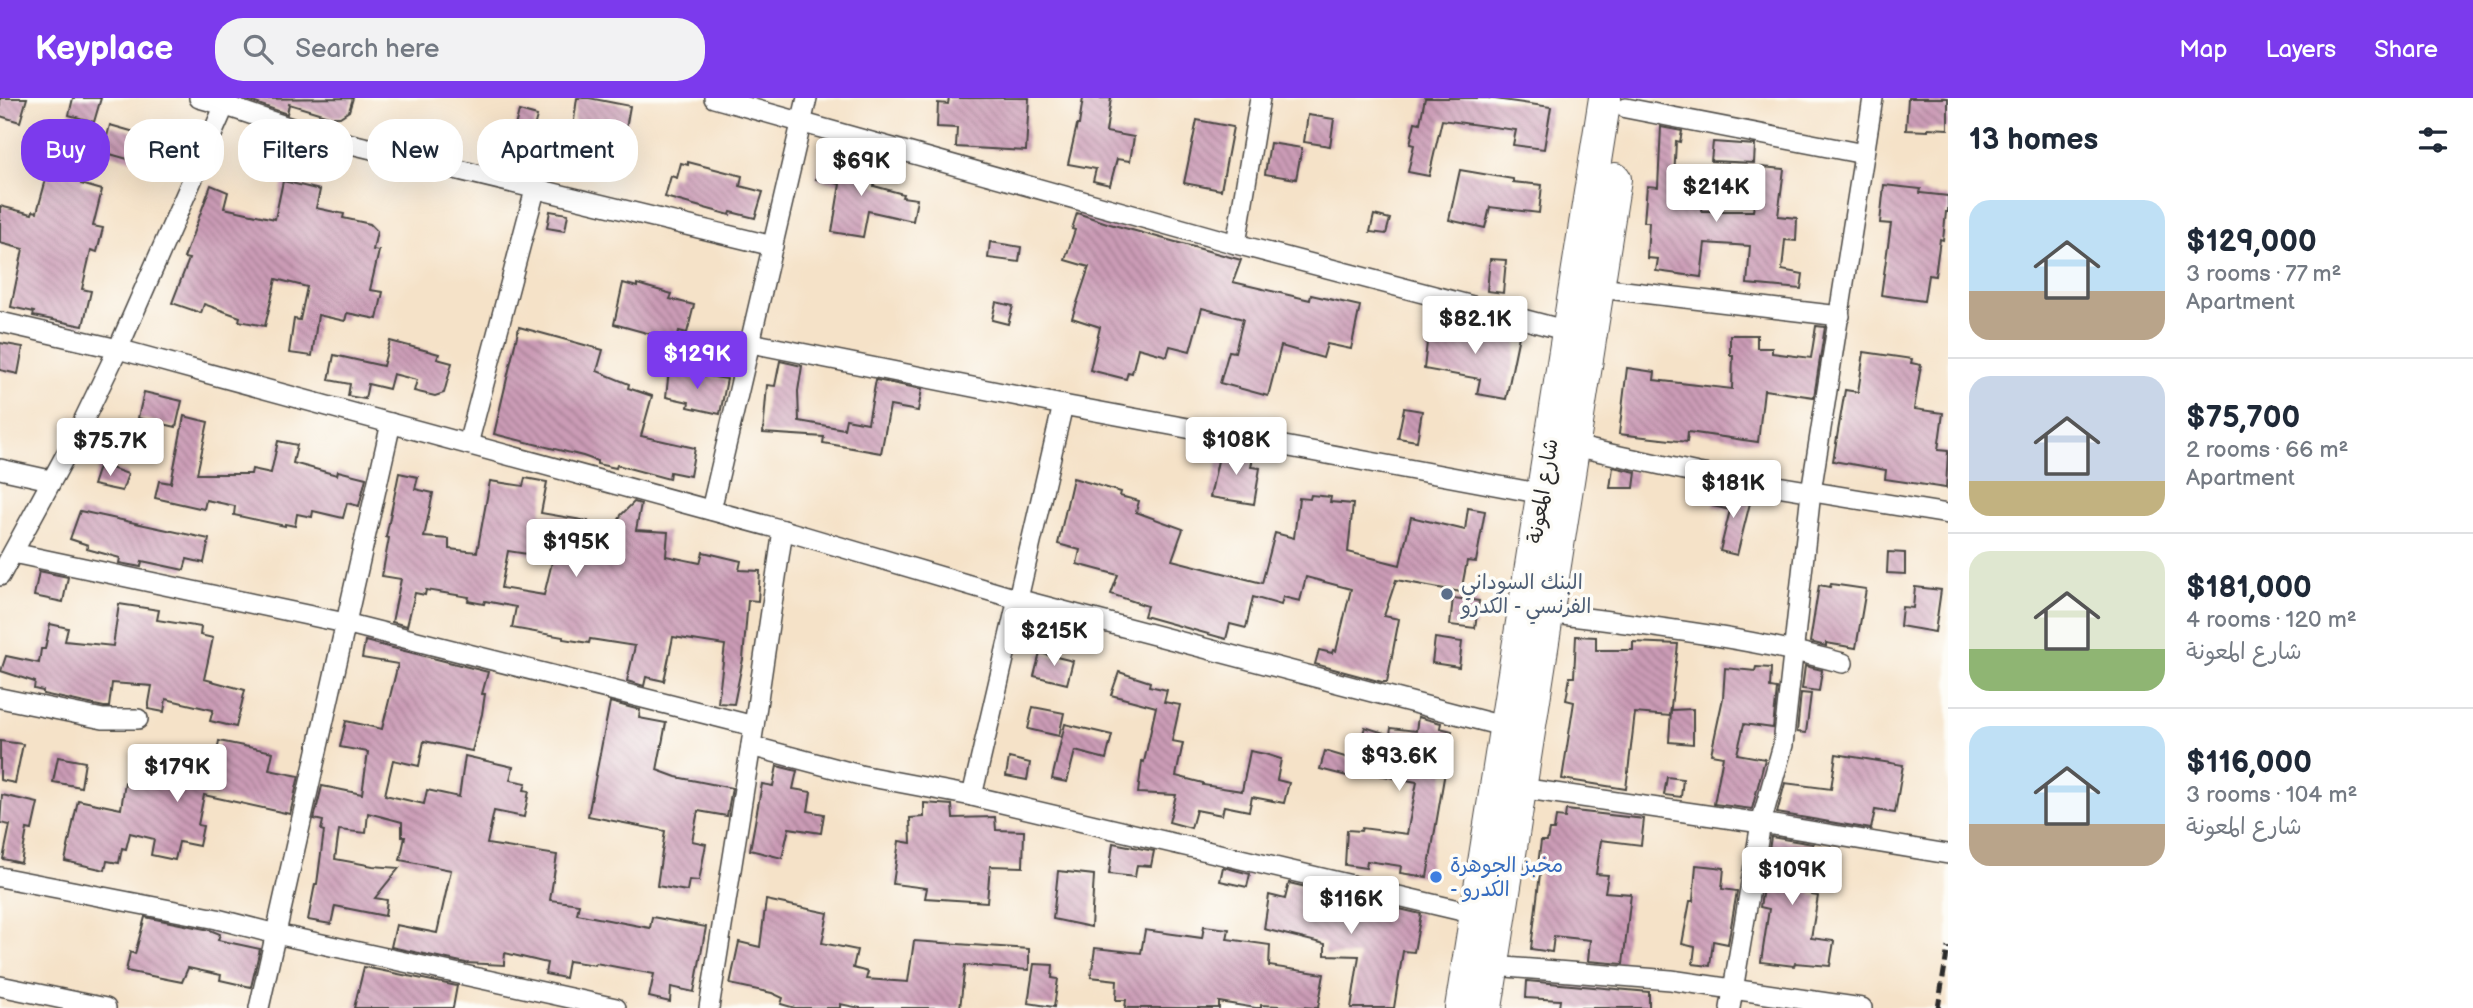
<!DOCTYPE html>
<html lang="en">
<head>
<meta charset="utf-8">
<style>
	body { margin:0; font-family:"Balsamiq Sans","Playpen Sans Arabic",sans-serif; background:#f2f2f3; color:#1f2937; height:100vh; display:flex; flex-direction:column; font-size:26px; white-space:nowrap }
	* { box-sizing:border-box; margin:0 }
	p { font-size:23px; color:#747a83 }
	.icon { flex:none; width:38px; height:38px; fill:none; stroke:currentColor; stroke-width:2; stroke-linecap:round; stroke-linejoin:round }
	.map { position:relative; flex:1; overflow:hidden }
	.sheet { display:flex; flex-direction:column; background:#fff; width:525px }
	.sheet>* { flex:none }
	.guide { position:absolute; left:21px; top:21px; width:665px; height:63px; display:flex; gap:14px }
	.price { position:absolute; translate:-50% -60px; padding:0 16px; border-radius:7px; background:#fff; color:#222; font-size:23px; line-height:46px; filter:drop-shadow(0 2px 4px #0008) }
	.price::after { content:''; position:absolute; left:50%; top:42px; width:21px; height:16px; margin-left:-10px; background:inherit; clip-path:polygon(0 0,100% 0,50% 100%) }
	.price.selected { background:#7c3aed; color:#fff }
	ul { padding:0; list-style:none }
	li { display:flex; align-items:center; gap:21px; height:175px; padding:0 21px }
	li+li { border-top:2px solid #e0e1e3 }
	li span { display:grid; place-items:center; flex:none; width:196px; height:140px; border-radius:21px; color:#555 }
	li>.icon { margin-inline-start:auto }
	span .icon { width:84px; height:84px; fill:#fffc; stroke-width:1 }
	li b { font-size:30px }
	h2 { display:flex; justify-content:space-between; align-items:center; height:84px; padding:0 21px; font-size:30px }
	.chip { padding:0 24px; border-radius:28px; background:#fff; box-shadow:0 7px 28px #0002; font-size:24px; line-height:63px }
	.chip.selected { background:#7c3aed; color:#fff }
	header { display:flex; align-items:center; gap:42px; box-sizing:border-box; height:98px; padding:0 35px; background:#7c3aed; color:#fff }
	header strong { font-size:33px }
	nav { display:flex; gap:38px; margin-inline-start:auto; font-size:24px }
	.search { width:490px; height:63px; background:#f2f2f3; display:flex; align-items:center; gap:18px; box-sizing:border-box; padding:0 24px; border-radius:28px; color:#747a83; font-size:26px }
	main { display:flex; flex:1; min-height:0 }
	.map>svg:first-child { display:block }
	.building { fill:url(#building-back-hatch); fill-rule:evenodd }
	.lines { fill:none; stroke-linecap:round; stroke-linejoin:round }
	.minor-casing { stroke:#494643; stroke-width:22 }
	.trunk-casing { stroke:#494643; stroke-width:34 }
	.minor { stroke:#fff; stroke-width:19 }
	.trunk { stroke:#fff; stroke-width:32 }
	.rail { stroke:#2b2b2b; stroke-width:5; stroke-dasharray:10 5; stroke-linecap:butt }
	.service-dot { fill:#5c6f8a; stroke:#fdfcf7; stroke-width:2.5 }
	.shop-dot { fill:#3f7fe0; stroke:#fdfcf7; stroke-width:2.5 }
	.labels { text-anchor:middle; dominant-baseline:central; stroke-width:7; stroke-linejoin:round; paint-order:stroke }
	.street-label { font-size:21px; fill:#2b2b2b; stroke:#fdfcf7 }
	.service-label { font-size:21px; fill:#4e5e75; stroke:#fdfcf7; text-anchor:start }
	.shop-label { font-size:21px; fill:#366cbe; stroke:#fdfcf7; text-anchor:start }
</style>
</head>
<body>
<header>
<strong>Keyplace</strong>
<div class="search"><svg class="icon" aria-label="search" viewBox="0 0 24 24"><circle cx="10" cy="10" r="6"/><path d="M15 15l6 6"/></svg>Search here</div>
<nav><a>Map</a><a>Layers</a><a>Share</a></nav>
</header>
<main>
<div class="map">
<svg width="1948" height="910" viewBox="0 0 1948 910">
	<defs>
		<pattern id="building-back-hatch" width="6" height="6" patternUnits="userSpaceOnUse" patternTransform="scale(1.75)"><rect width="6" height="6" fill="#cb9bb6"/><path d="M-1 5l2 2M0 0l6 6M5-1l2 2" fill="none" stroke="#a57f94"/></pattern>
	</defs>
	<rect width="100%" height="100%" fill="#fdfcf7"/>
	<filter id="ink" filterUnits="userSpaceOnUse"><feTurbulence type="fractalNoise" baseFrequency=".0143" numOctaves="2"/><feDisplacementMap in="SourceGraphic" scale="14" xChannelSelector="R" yChannelSelector="G"/><feConvolveMatrix kernelMatrix="1 2 1 2 8 2 1 2 1" color-interpolation-filters="sRGB"/></filter>
	<filter id="wash" filterUnits="userSpaceOnUse"><feTurbulence type="fractalNoise" baseFrequency=".00686" numOctaves="4" result="noise"/><feDisplacementMap in="SourceGraphic" scale="28" xChannelSelector="R" yChannelSelector="G"/><feGaussianBlur stdDeviation="1.57" result="paint"/><feColorMatrix in="noise" values="0 0 0 0 0 0 0 0 0 0 0 0 0 0 0 0 0 1.4 0 .05"/><feComposite in="paint" operator="in"/></filter>
	<g filter="url(#wash)">
		<rect width="100%" height="100%" fill="#f5e2c8"/>
		<g id="blocks">
			<g class="building">
				<polygon points="0,0 27,0 20,24 0,18"/>
				<polygon points="73,0 101,0 94,24 69,17"/>
				<polygon points="353,0 349,13 340,19 332,19 289,6 287,16 244,1"/>
				<polygon points="577,0 589,0 630,8 625,36 610,33 609,39 588,36 586,61 569,59"/>
				<polygon points="949,0 1029,0 1026,53 956,49 957,30 937,29 938,5 948,6"/>
				<polygon points="1083,0 1111,0 1106,34 1134,39 1130,63 1117,61 1110,87 1093,83 1096,71 1068,66 1077,27 1079,27"/>
				<polygon points="1425,0 1488,0 1551,9 1544,51 1513,47 1516,32 1442,22 1429,78 1408,74 1414,47 1410,46 1415,24 1420,25"/>
				<polygon points="1908,0 1948,0 1948,31 1928,30 1928,33 1906,32"/>
				<polygon points="519,13 537,18 528,52 510,47"/>
				<polygon points="1308,17 1334,21 1330,48 1304,44"/>
				<polygon points="1197,22 1233,29 1221,92 1184,85"/>
				<polygon points="110,27 152,39 145,61 132,57 131,62 103,54"/>
				<polygon points="1661,29 1682,33 1680,44 1676,43 1674,81 1706,84 1702,113 1753,113 1761,69 1784,71 1778,118 1797,120 1796,143 1785,142 1782,172 1803,176 1801,191 1747,186 1750,148 1705,145 1701,179 1656,173 1658,161 1647,160 1649,124 1644,124 1647,88 1658,89"/>
				<polygon points="1713,44 1755,47 1754,65 1711,63"/>
				<polygon points="1270,45 1302,50 1296,81 1265,76"/>
				<polygon points="821,58 852,64 850,77 875,81 874,88 903,96 902,99 917,101 913,123 868,113 863,139 832,134 840,86 816,81"/>
				<polygon points="688,64 742,78 740,88 763,94 755,120 731,114 730,117 665,99 671,78 677,80 681,65 688,67"/>
				<polygon points="50,67 84,76 81,86 102,92 93,128 103,130 97,154 91,152 82,191 91,193 83,228 33,218 34,214 11,209 23,151 0,145 0,108 32,116 33,113 37,114"/>
				<polygon points="1460,72 1513,81 1513,84 1542,87 1539,115 1490,109 1485,130 1449,122"/>
				<polygon points="283,83 320,92 316,110 344,116 343,120 370,126 377,133 373,152 379,153 370,192 383,194 377,221 347,215 345,223 318,217 312,258 289,255 294,221 300,222 307,189 276,181 265,228 239,223 240,219 204,206 201,215 172,205 189,161 184,160 211,87 228,94 224,110 275,121"/>
				<polygon points="1884,87 1921,91 1920,95 1948,98 1948,114 1946,114 1943,142 1940,141 1935,178 1928,177 1924,203 1881,197 1891,126 1880,125"/>
				<polygon points="550,113 568,116 565,133 547,130"/>
				<polygon points="1077,115 1110,126 1241,162 1233,184 1310,202 1311,197 1360,208 1351,251 1327,246 1323,260 1281,248 1268,298 1220,285 1229,253 1235,254 1243,221 1202,210 1190,253 1170,248 1167,258 1138,250 1132,275 1128,274 1126,281 1090,272 1100,229 1072,220 1089,169 1065,162 1075,132 1072,131"/>
				<polygon points="1374,117 1390,121 1386,136 1370,134"/>
				<polygon points="990,144 1021,149 1019,164 988,160"/>
				<polygon points="1490,161 1506,162 1503,195 1487,193"/>
				<polygon points="623,185 637,189 637,186 672,196 670,201 694,207 687,235 679,233 676,243 614,226"/>
				<polygon points="996,204 1013,208 1008,226 992,222"/>
				<polygon points="1492,226 1520,233 1506,301 1477,296 1480,281 1424,271 1429,227 1489,236"/>
				<polygon points="1816,228 1825,229 1814,299 1764,292 1758,344 1688,334 1687,344 1619,336 1627,270 1655,274 1654,282 1732,291 1733,257 1730,257 1730,237 1757,237 1757,250 1772,250 1772,255 1811,260"/>
				<polygon points="519,229 603,252 597,273 629,286 628,290 652,298 641,338 695,350 690,378 670,374 669,381 617,367 616,370 597,366 597,363 583,358 494,336"/>
				<polygon points="390,243 439,256 437,261 452,265 444,295 435,298 414,293 417,282 393,276 389,291 368,286 365,301 348,298 350,286 329,282 334,257 383,268"/>
				<polygon points="0,245 23,249 18,276 0,272"/>
				<polygon points="1864,254 1912,261 1911,265 1921,267 1914,311 1943,315 1938,352 1948,353 1946,390 1885,381 1886,372 1833,363 1845,292 1858,294"/>
				<polygon points="780,263 802,268 798,293 799,323 844,331 846,321 868,325 876,282 922,291 918,313 890,308 881,355 823,345 824,339 763,335 767,287 775,288"/>
				<polygon points="669,272 727,281 720,316 688,309 689,304 666,299"/>
				<polygon points="144,294 182,303 176,329 138,320"/>
				<polygon points="1404,310 1422,313 1417,343 1398,340"/>
				<polygon points="184,318 208,324 197,376 251,376 252,371 271,375 278,343 297,347 293,365 337,377 338,373 366,380 359,408 347,405 343,420 313,413 312,419 297,416 295,428 285,426 285,428 234,417 235,408 206,402 204,411 155,400 159,383 171,385"/>
				<polygon points="1221,349 1254,355 1251,369 1260,370 1254,406 1210,399"/>
				<polygon points="100,366 128,376 122,393 93,387"/>
				<polygon points="1613,369 1636,374 1634,390 1610,390"/>
				<path d="M399,375l19,4 -3,12 18,4 -9,44 25,2v10l28,3 13,-71 33,5 2,-8 22,4 -6,31 47,8 -4,24 34,-23 3,-7 13,-13 7,2 -5,26 32,2 -2,24 34,7 3,-11 38,9 -2,9 21,1 -2,30 -10,-1 -5,59 -9,45 -16,-1 7,-58 -52,-8 -9,44 -18,-4 -2,9 -17,-5 8,-35 -45,-7 -1,4 -26,-4v-2l-51,-9 4,-21 -31,-6 -1,3 -16,-3 1,-4 -43,-7 -1,5 -10,-2 -8,33 -15,-4 9,-43 -19,-3 7,-38 -3,-1zM508,453l45,7 -9,37 -43,-7z"/>
				<polygon points="1073,380 1121,394 1120,398 1139,403 1136,414 1183,431 1172,462 1262,485 1275,435 1294,440 1299,400 1310,401 1311,397 1331,399 1330,404 1353,406 1348,454 1400,467 1411,419 1465,432 1468,410 1485,413 1476,464 1467,463 1461,494 1396,482 1384,518 1399,521 1387,584 1382,584 1315,566 1319,552 1332,555 1333,552 1336,553 1351,491 1306,479 1300,503 1283,499 1281,507 1253,499 1246,530 1230,526 1226,541 1144,518 1147,508 1111,496 1118,477 1077,466 1080,452 1058,446"/>
				<polygon points="1717,393 1751,401 1737,457 1720,453 1730,412 1713,408"/>
				<polygon points="80,413 209,441 204,465 187,461 184,472 142,463 141,469 119,465 120,460 87,451 88,447 70,441"/>
				<polygon points="1888,454 1905,455 1905,476 1887,475"/>
				<polygon points="39,473 68,479 63,504 34,498"/>
				<polygon points="1831,486 1866,491 1856,550 1826,545 1826,548 1810,544 1819,487 1830,489"/>
				<polygon points="1915,489 1941,492 1935,534 1900,528 1902,509 1913,510"/>
				<polygon points="1453,500 1479,503 1475,530 1450,527"/>
				<polygon points="119,506 159,512 157,522 201,529 200,537 213,540 204,581 245,592 236,629 210,623 213,612 166,601 164,614 148,611 152,588 112,585 109,609 104,609 43,596 43,593 34,591 35,584 1,573 6,558 39,565 41,551 45,551 50,526 68,530 65,543 113,548"/>
				<polygon points="1576,538 1596,539 1596,552 1633,552 1633,544 1678,546 1670,618 1635,615 1626,691 1562,681 1574,604 1566,602 1570,579 1574,579"/>
				<polygon points="1435,540 1462,544 1459,569 1432,565"/>
				<polygon points="365,543 488,574 482,596 485,596 482,616 472,653 424,643 419,668 393,662 385,697 424,706 427,692 459,699 465,658 513,669 510,682 526,685 524,692 529,693 524,719 494,713 487,746 557,757 550,802 579,806 577,816 650,830 652,819 706,829 694,894 671,889 670,904 649,899 654,876 596,865 595,867 568,863 565,880 545,876 547,865 505,855 504,867 466,865 391,849 396,827 437,835 451,772 400,762 405,739 402,739 402,724 368,715 366,735 339,732 335,761 373,768 399,770 375,800 387,802 385,818 335,808 331,826 308,822 315,786 317,786 324,733 321,732 323,723 314,721 322,688 362,696 368,654 340,649 346,623 382,631 398,566 362,560"/>
				<polygon points="1040,555 1073,563 1067,586 1034,578"/>
				<polygon points="1805,568 1822,572 1819,593 1802,591"/>
				<polygon points="1756,569 1771,570 1770,590 1777,591 1773,630 1744,626 1737,656 1765,661 1752,711 1714,706 1723,658 1711,656 1723,600 1725,570 1755,573"/>
				<polygon points="1119,574 1150,584 1149,588 1167,592 1164,604 1180,607 1172,643 1183,645 1176,678 1203,685 1203,687 1242,693 1250,653 1265,656 1281,661 1277,682 1289,685 1284,705 1252,699 1249,713 1224,708 1222,717 1196,712 1191,730 1169,724 1176,697 1138,695 1142,663 1144,664 1156,609 1111,597"/>
				<polygon points="1801,595 1811,596 1806,635 1797,634"/>
				<polygon points="610,604 640,612 639,620 666,625 657,672 676,679 732,690 727,718 698,713 692,743 706,746 699,783 689,782 687,793 657,788 665,733 588,718"/>
				<polygon points="1033,609 1064,615 1059,638 1028,631"/>
				<polygon points="1693,611 1693,646 1669,644 1671,612"/>
				<polygon points="1418,619 1441,625 1440,630 1452,633 1427,779 1400,775 1401,768 1367,763 1366,770 1345,767 1347,732 1361,733 1362,730 1407,736 1417,684 1362,674 1361,679 1347,678 1320,671 1325,653 1355,662 1365,629 1390,637 1391,630 1416,633"/>
				<polygon points="1065,626 1112,637 1106,661 1075,653 1067,684 1052,681"/>
				<polygon points="0,643 23,646 15,685 0,682"/>
				<polygon points="219,643 273,654 269,672 299,678 290,716 204,697 198,727 203,728 199,748 179,744 175,762 151,757 154,741 130,735 126,751 122,750 119,765 107,763 105,772 65,763 78,702 121,711 125,684 150,687 156,656 183,661 183,665 214,671"/>
				<polygon points="1836,656 1903,667 1895,715 1875,712 1871,731 1777,715 1785,685 1831,691"/>
				<polygon points="58,659 85,664 81,689 53,684"/>
				<polygon points="1009,660 1030,665 1027,682 1006,678"/>
				<polygon points="777,668 797,673 793,691 811,694 808,713 824,716 821,735 789,730 782,760 750,752 762,686 773,688"/>
				<polygon points="1667,679 1683,681 1681,699 1664,697"/>
				<polygon points="2,697 38,705 32,732 27,731 21,765 3,761 10,727 0,725"/>
				<polygon points="924,705 952,707 953,720 995,719 996,732 1024,733 1023,769 990,768 987,804 925,800 927,790 893,786 899,743 911,745 910,720 924,719"/>
				<polygon points="1566,712 1644,721 1641,747 1601,742 1596,776 1608,777 1605,794 1631,796 1623,866 1588,863 1590,842 1554,838 1552,854 1531,851 1541,767 1538,767 1541,743 1547,743 1549,732 1554,732 1556,719 1565,720"/>
				<polygon points="1771,739 1813,746 1810,772 1815,773 1811,797 1818,798 1811,840 1834,843 1830,868 1795,865 1794,868 1761,864 1769,811 1760,809"/>
				<polygon points="1113,745 1154,753 1151,768 1137,767 1135,779 1109,776"/>
				<polygon points="1696,767 1724,770 1722,791 1737,793 1728,846 1713,843 1710,868 1693,866 1695,849 1682,846 1690,803 1693,803"/>
				<polygon points="1223,769 1250,776 1247,789 1220,783"/>
				<polygon points="1058,773 1094,777 1091,829 1053,821"/>
				<polygon points="1289,785 1421,816 1414,854 1403,853 1394,910 1351,910 1359,858 1325,857 1325,846 1264,831 1269,797 1285,801"/>
				<polygon points="766,802 828,815 822,845 857,852 853,870 868,874 866,881 908,884 914,843 1029,851 1029,872 965,867 960,910 860,910 840,906 840,910 795,910 781,906 783,900 772,895 730,886 739,844 760,849"/>
				<polygon points="145,819 210,832 220,836 218,842 260,851 251,889 220,882 221,877 188,870 182,884 126,873 130,854 135,856"/>
				<polygon points="1204,828 1229,831 1227,841 1270,847 1269,868 1324,876 1318,910 1261,907 1261,910 1256,910 1219,904 1219,910 1125,910 1126,902 1116,902 1117,882 1091,879 1095,850 1141,855 1145,832 1202,840"/>
				<polygon points="1034,866 1053,867 1052,880 1058,881 1054,909 1028,905"/>
				<polygon points="364,869 457,888 453,910 354,910"/>
				<polygon points="1527,883 1649,894 1649,910 1559,910 1560,902 1526,900"/>
			</g>
		</g>
	</g>
	<g filter="url(#ink)">
		<use href="#blocks" fill-opacity="0" stroke="#494643" stroke-width="2"/>
		<g class="lines">
			<defs>
				<g id="minor">
					<path d="M199,0c39,10 76,26 115,37l459,111"/>
					<polyline points="714,0 1236,146 1568,233"/>
					<polyline points="1626,10 1864,56"/>
					<polyline points="1236,146 1260,0"/>
					<polyline points="1599,190 1840,218"/>
					<polyline points="0,224 118,251 783,432 1017,501 1506,629"/>
					<polyline points="751,245 1063,307 1543,396"/>
					<polyline points="468,346 535,92"/>
					<polyline points="1574,348 1698,375 1948,416"/>
					<polyline points="0,371 50,382"/>
					<polyline points="711,412 807,0"/>
					<polyline points="13,455 345,525 754,628"/>
					<polyline points="0,478 77,336 118,251 228,0"/>
					<path d="M1548,515c99,13 199,24 295,50"/>
					<polyline points="0,600 103,621 138,621"/>
					<polyline points="751,648 860,677 972,698 1475,816"/>
					<polyline points="1520,690 1761,725 1948,756"/>
					<polyline points="972,698 1063,307"/>
					<polyline points="0,779 217,821 276,836 616,910"/>
					<polyline points="1493,868 1671,882 1862,910"/>
					<polyline points="0,888 106,910"/>
					<polyline points="259,910 391,325"/>
					<polyline points="709,910 754,628 783,432"/>
					<polyline points="1730,910 1761,725 1783,647 1811,394 1873,0"/>
				</g>
				<g id="trunk">
					<polyline points="1461,910 1605,0"/>
					<polyline points="1486,910 1615,81"/>
				</g>
			</defs>
			<use href="#minor" class="minor-casing"/>
			<use href="#trunk" class="trunk-casing"/>
			<use href="#minor" class="minor"/>
			<use href="#trunk" class="trunk"/>
			<polyline class="rail" points="1938,910 1948,849"/>
		</g>
	</g>
	<circle class="service-dot" cx="1447" cy="496" r="7"/>
	<circle class="shop-dot" cx="1436" cy="779" r="7"/>
	<g class="labels">
		<g class="street-label">
			<text transform="translate(1543 393) rotate(-81)">شارع المعونة</text>
		</g>
		<g class="service-label">
			<text x="1461" y="484">البنك السوداني<tspan x="1461" dy="24">الفرنسي - الكدرو</tspan></text>
		</g>
		<g class="shop-label">
			<text x="1450" y="767">مخبز الجوهرة<tspan x="1450" dy="24">- الكدرو</tspan></text>
		</g>
	</g>
</svg>
<b class="price" style="left:861px;top:100px">$69K</b>
<b class="price" style="left:1716px;top:126px">$214K</b>
<b class="price" style="left:1475px;top:258px">$82.1K</b>
<b class="price selected" style="left:697px;top:293px">$129K</b>
<b class="price" style="left:1236px;top:379px">$108K</b>
<b class="price" style="left:110px;top:380px">$75.7K</b>
<b class="price" style="left:1733px;top:422px">$181K</b>
<b class="price" style="left:576px;top:481px">$195K</b>
<b class="price" style="left:1054px;top:570px">$215K</b>
<b class="price" style="left:1399px;top:695px">$93.6K</b>
<b class="price" style="left:177px;top:706px">$179K</b>
<b class="price" style="left:1792px;top:809px">$109K</b>
<b class="price" style="left:1351px;top:838px">$116K</b>
<div class="guide">
<a class="chip selected">Buy</a>
<a class="chip">Rent</a>
<a class="chip">Filters</a>
<a class="chip">New</a>
<a class="chip">Apartment</a>
</div>
</div>
<section class="sheet">
<h2>13 homes<svg class="icon" aria-label="filters" viewBox="0 0 24 24"><path d="M4 7h16M4 17h16"/><circle cx="9" cy="7" r="2"/><circle cx="15" cy="17" r="2"/></svg></h2>
<ul>
<li><span style="background:linear-gradient(#bfe0f5 65%,#b9a48a 0)"><svg class="icon" aria-label="home" viewBox="0 0 24 24"><path d="M3 11l9-7 9 7M6 9v11h12V9"/></svg></span><div><b>$129,000</b><p>3 rooms · 77 m²</p><p>Apartment</p></div></li>
<li><span style="background:linear-gradient(#c9d6e8 75%,#c2b280 0)"><svg class="icon" aria-label="home" viewBox="0 0 24 24"><path d="M3 11l9-7 9 7M6 9v11h12V9"/></svg></span><div><b>$75,700</b><p>2 rooms · 66 m²</p><p>Apartment</p></div></li>
<li><span style="background:linear-gradient(#dfe7d0 70%,#8fb573 0)"><svg class="icon" aria-label="home" viewBox="0 0 24 24"><path d="M3 11l9-7 9 7M6 9v11h12V9"/></svg></span><div><b>$181,000</b><p>4 rooms · 120 m²</p><p>شارع المعونة</p></div></li>
<li><span style="background:linear-gradient(#bfe0f5 70%,#b9a48a 0)"><svg class="icon" aria-label="home" viewBox="0 0 24 24"><path d="M3 11l9-7 9 7M6 9v11h12V9"/></svg></span><div><b>$116,000</b><p>3 rooms · 104 m²</p><p>شارع المعونة</p></div></li>
</ul>
</section>
</main>
</body>
</html>
